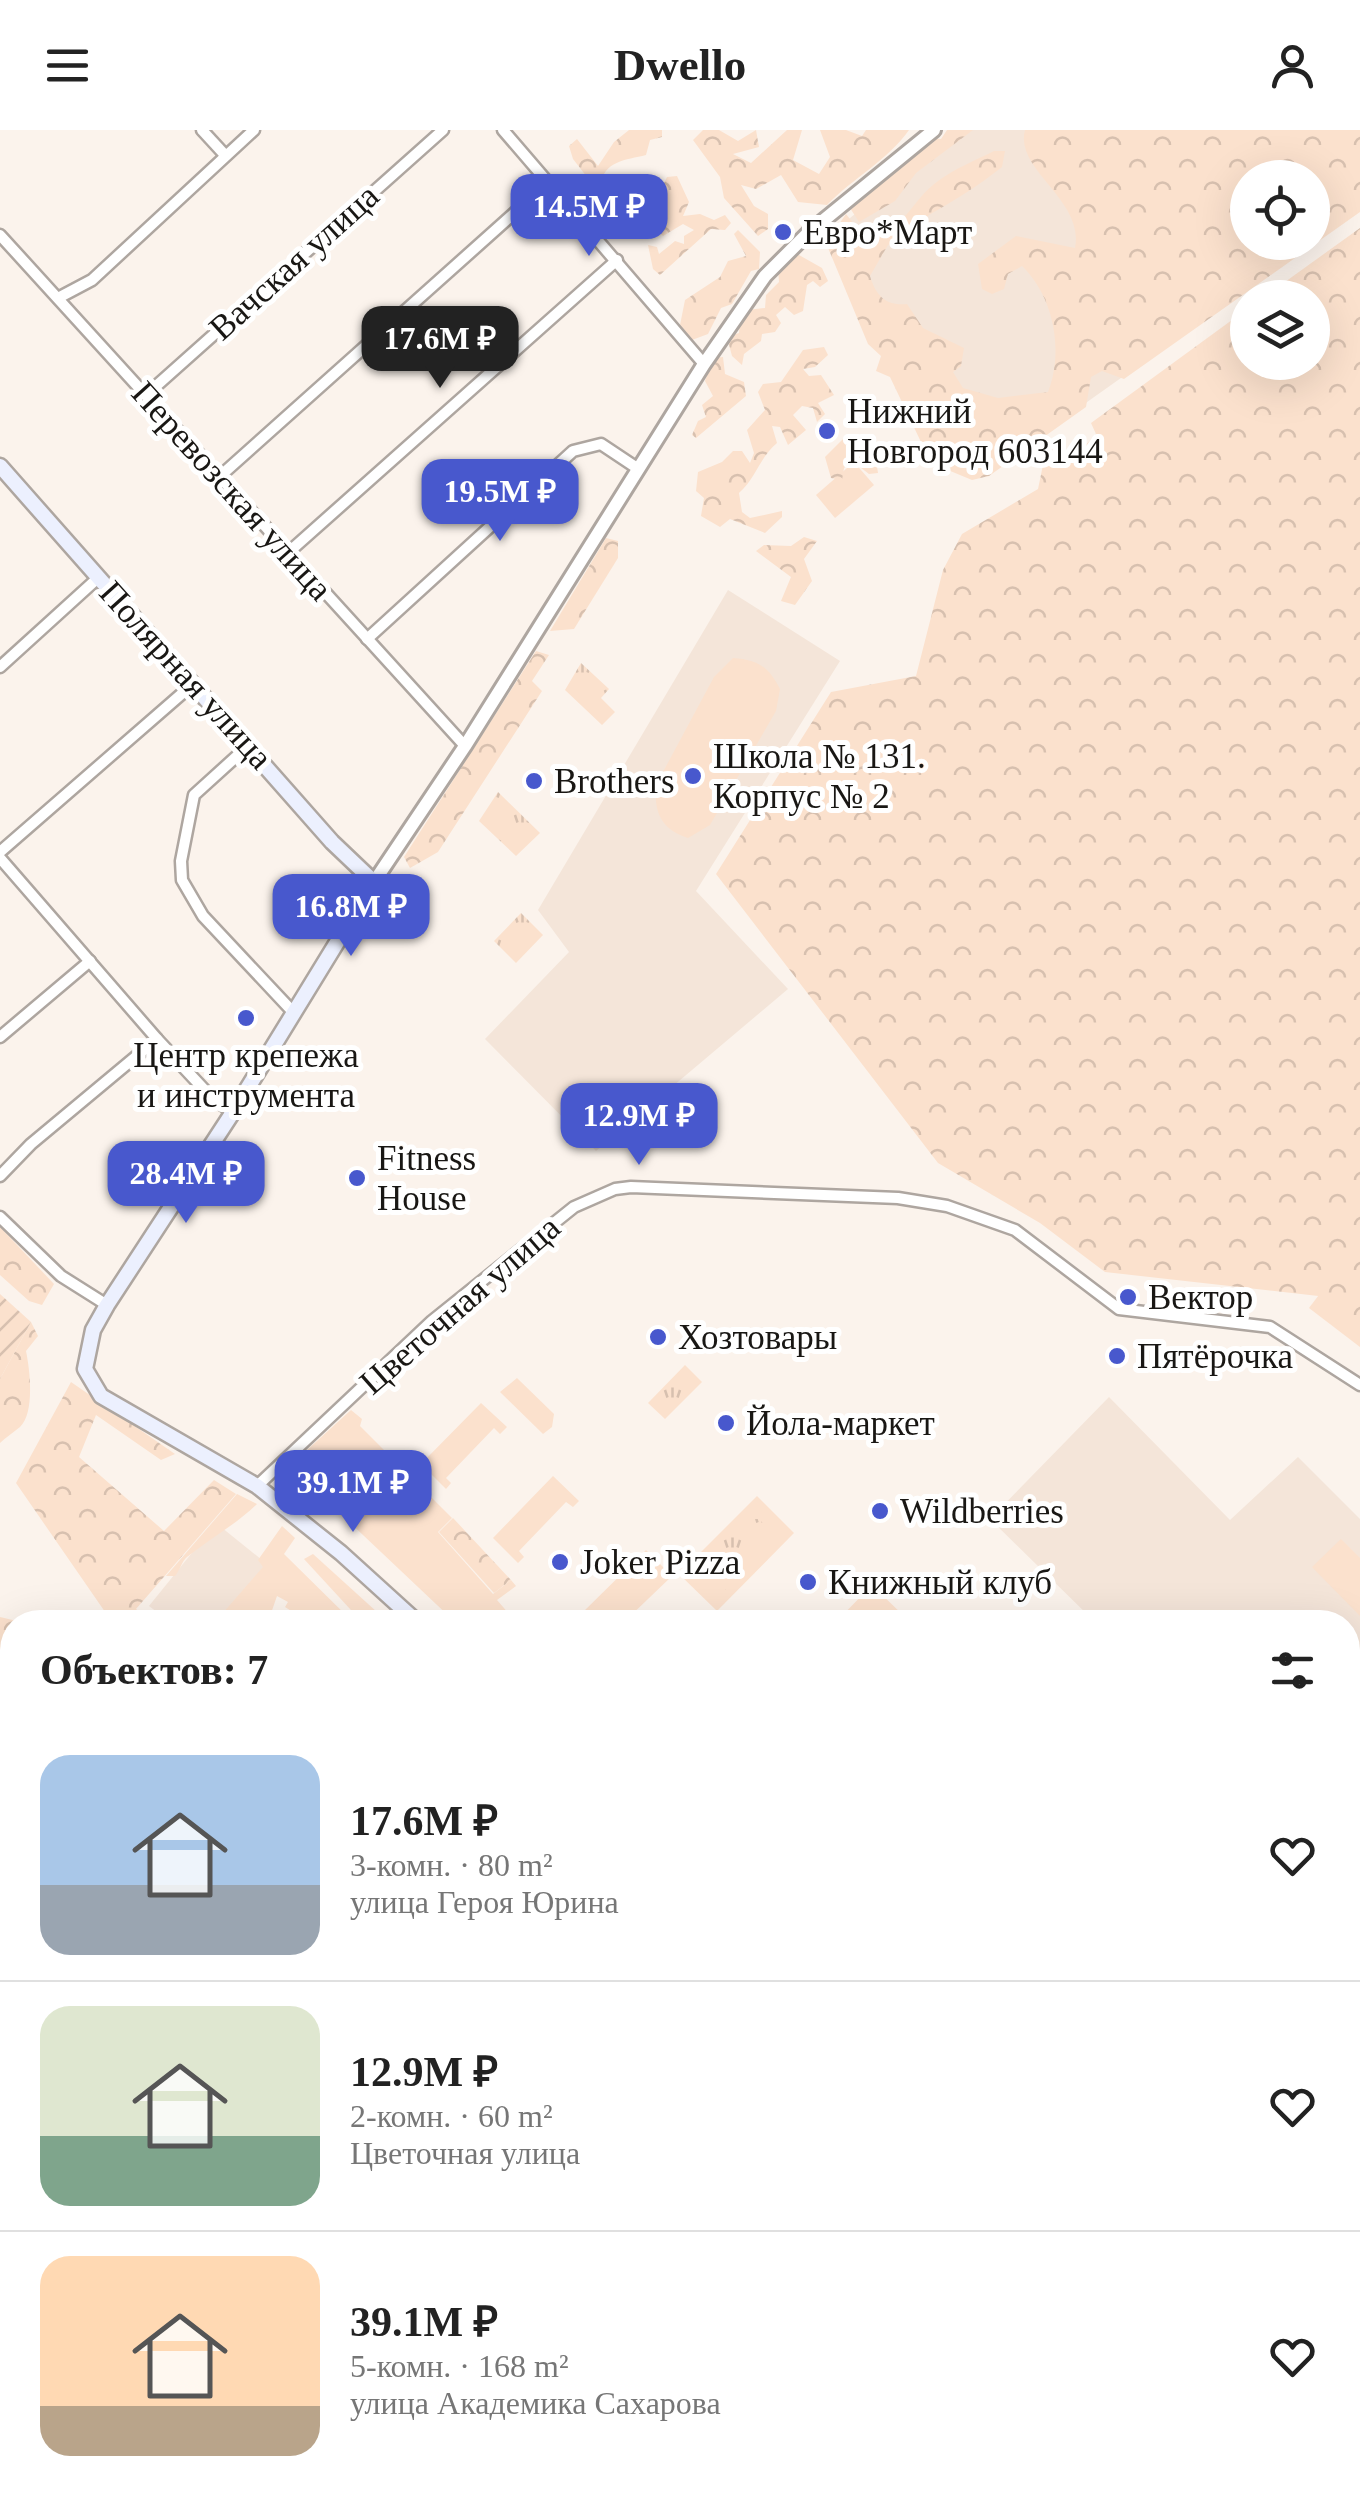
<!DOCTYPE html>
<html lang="ru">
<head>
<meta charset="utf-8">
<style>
	body { margin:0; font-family:Georgia,serif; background:#f2f2f2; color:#222; height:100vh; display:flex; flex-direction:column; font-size:38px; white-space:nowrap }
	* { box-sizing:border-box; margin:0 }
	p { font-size:32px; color:#767676 }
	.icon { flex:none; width:55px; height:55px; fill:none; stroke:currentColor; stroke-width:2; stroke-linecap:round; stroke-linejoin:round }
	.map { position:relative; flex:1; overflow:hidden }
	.details { position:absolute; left:0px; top:1480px; width:1360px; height:892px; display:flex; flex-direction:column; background:#fff; border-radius:40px 40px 0 0; box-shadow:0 10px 40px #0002 }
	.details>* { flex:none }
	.controls { position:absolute; left:1230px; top:30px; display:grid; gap:20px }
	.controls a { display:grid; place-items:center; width:100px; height:100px; border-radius:50%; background:#fff; box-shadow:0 10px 40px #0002; font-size:50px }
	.price { position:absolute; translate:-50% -85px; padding:0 22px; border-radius:20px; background:#4858cd; color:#fff; font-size:32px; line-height:65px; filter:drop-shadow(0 2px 5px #0008) }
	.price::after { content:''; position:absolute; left:50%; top:60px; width:30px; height:22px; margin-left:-15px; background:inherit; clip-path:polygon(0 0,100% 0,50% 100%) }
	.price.on { background:#222; color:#fff }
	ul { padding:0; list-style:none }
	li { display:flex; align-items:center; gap:30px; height:250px; padding:0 40px }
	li+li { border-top:2px solid #e0e0e0 }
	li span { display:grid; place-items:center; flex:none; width:280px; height:200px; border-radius:30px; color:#555 }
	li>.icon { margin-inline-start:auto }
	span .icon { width:120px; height:120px; fill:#fffc; stroke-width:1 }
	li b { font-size:42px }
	h2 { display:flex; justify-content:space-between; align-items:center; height:120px; padding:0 40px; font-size:42px }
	header { display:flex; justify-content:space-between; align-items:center; height:130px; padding:0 40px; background:#fff; font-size:45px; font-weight:700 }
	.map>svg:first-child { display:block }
	.built { fill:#f4e5d9 }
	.grass { fill:#fbe1cd }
	.forest { fill:url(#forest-crowns); fill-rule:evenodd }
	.park { fill:url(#park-tufts) }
	.garden { fill:url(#garden-furrows) }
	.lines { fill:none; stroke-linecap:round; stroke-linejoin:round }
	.stream { stroke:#a7b8f7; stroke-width:4 }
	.minor-casing { stroke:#aea6a0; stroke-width:15 }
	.tertiary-casing { stroke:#aea6a0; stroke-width:18 }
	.secondary-casing { stroke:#aea6a0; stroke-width:19 }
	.minor { stroke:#fff; stroke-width:10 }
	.tertiary { stroke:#fff; stroke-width:12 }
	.secondary { stroke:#ecf0fe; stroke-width:14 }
	.poi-dot { fill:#4858cd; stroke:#fff; stroke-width:4 }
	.labels { text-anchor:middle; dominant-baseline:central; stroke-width:10; stroke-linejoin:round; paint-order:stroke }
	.poi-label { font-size:35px; fill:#191714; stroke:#fff; text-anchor:start }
	.street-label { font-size:35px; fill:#191714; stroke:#fff }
</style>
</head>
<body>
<header><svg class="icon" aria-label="menu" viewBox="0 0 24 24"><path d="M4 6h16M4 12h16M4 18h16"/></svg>Dwello<svg class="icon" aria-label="person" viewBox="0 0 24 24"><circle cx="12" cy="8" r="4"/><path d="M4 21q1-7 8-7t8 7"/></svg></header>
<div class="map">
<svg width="1360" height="2371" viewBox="0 0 1360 2371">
	<defs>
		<pattern id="forest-crowns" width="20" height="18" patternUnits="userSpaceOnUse" patternTransform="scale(2.5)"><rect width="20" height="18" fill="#fbe1cd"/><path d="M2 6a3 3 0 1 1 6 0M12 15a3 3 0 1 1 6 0" fill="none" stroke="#d7c0af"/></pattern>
		<pattern id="park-tufts" width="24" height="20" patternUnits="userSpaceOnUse" patternTransform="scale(2.5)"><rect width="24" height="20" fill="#fbe1cd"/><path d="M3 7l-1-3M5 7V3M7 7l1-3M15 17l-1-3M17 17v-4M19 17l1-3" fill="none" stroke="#d7c0af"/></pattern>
		<pattern id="garden-furrows" width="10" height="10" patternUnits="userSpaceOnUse" patternTransform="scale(2.5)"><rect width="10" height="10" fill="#fbe1cd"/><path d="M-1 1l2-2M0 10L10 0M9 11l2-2" fill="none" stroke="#d7c0af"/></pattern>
	</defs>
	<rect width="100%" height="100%" fill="#fbf3ec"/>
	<g class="built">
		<polygon points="959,0 1360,0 1312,48 1248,48 1248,112 1311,113 983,346 933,325 829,105"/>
		<polygon points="728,460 840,531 696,761 788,859 596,1021 485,909 569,822 538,780"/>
		<polygon points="1109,1267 1230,1390 1298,1327 1360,1389 1360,1657 1348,1672 1348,1492 1095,1492 990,1389"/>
		<polygon points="216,1393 267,1434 220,1492 170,1492 149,1476"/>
	</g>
	<g class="grass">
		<polygon points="854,332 874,355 835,388 816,365"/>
		<path d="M733,528c25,2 35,8 47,31l-4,22 -66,114 -22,13c-27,-9 -34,-25 -32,-53l58,-108z"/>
		<polygon points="1328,1153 1360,1178 1360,1217 1309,1178"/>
		<polygon points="517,1248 554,1284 552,1297 543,1304 500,1262"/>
		<polygon points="481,1273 507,1297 500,1304 494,1298 446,1348 451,1353 446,1359 421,1334"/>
		<polygon points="351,1280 362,1289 360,1296 452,1388 438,1402 493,1464 511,1450 516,1456 497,1470 516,1492 455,1492 345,1388 293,1355 289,1348 296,1330"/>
		<polygon points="553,1346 579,1371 573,1377 566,1372 519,1421 524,1427 518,1433 493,1408"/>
		<path d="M237,1364l20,10c-22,21 -46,34 -70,53 -5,4 -7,13 -12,19h-9z"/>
		<polygon points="757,1366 794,1403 717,1481 679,1444"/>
		<polygon points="282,1396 295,1408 284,1424 353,1492 327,1492 313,1484 304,1489 285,1477 288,1472 277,1466 268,1492 250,1492 253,1487 249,1484 243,1492 215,1492 263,1437 258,1430"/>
		<polygon points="1341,1409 1360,1428 1360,1486 1312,1437"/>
		<polygon points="646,1420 672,1446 624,1492 587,1492 580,1485"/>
		<polygon points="313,1424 388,1492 362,1492 304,1429"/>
		<polygon points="872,1455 910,1492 836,1492"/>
		<polygon points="1348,2317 1360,2322 1360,2371 1280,2371 1275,2360 1348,2360"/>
	</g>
	<g class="forest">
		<path d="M629,0h33v7l-12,3 -4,15c-20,5 -43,6 -45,30l-17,14 -15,-4 18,-18 -14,-18 -4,-13 8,-7 21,27 16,-24z"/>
		<path d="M703,0h16l19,11 18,-11 3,17 -26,7 18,9 36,-33h15l-9,30 26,14 11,-17 -10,-27h26l16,6 4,-6h43c-21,30 -56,48 -82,75l-29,-3 -17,-27 -25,14 -15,-4 13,21 14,8v15l-10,7 -34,-38 -4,-21 -27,-37z"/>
		<polygon points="947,0 973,0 916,43 895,71 859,92 850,78 932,8 941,9"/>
		<path d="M1025,0h335v82l-236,167 -22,-8 -11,6 -5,30 -97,69 -17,4 -41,-17 -41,-86 -14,-6 5,-15 -13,-12 -42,-101 20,-29 19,24c39,-4 45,-37 73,-57 16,-12 38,-21 56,-30h11l-3,16c-23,18 -43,31 -68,45 -19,11 -24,27 -46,33l-18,31c6,20 16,30 37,28l16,24 41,20 -3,18 -8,6 10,16 35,10 50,-6c16,-41 6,-95 -26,-126l-14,8 -4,15 -12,5 -10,-5 -4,-25 38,-28 59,12c10,-48 -61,-78 -50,-118zM1248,48h64v64h-64z"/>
		<path d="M677,46l12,26 -6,14 17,-2 14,6 11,-5 6,8 -6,7 -14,-1 -51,46 -7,-6 -5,-24 9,2 2,7 16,-13 9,3v-8l10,-6 -11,-6 -20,12 -9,-9c8,-17 4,-35 13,-50z"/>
		<polygon points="1360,98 1360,1196 1345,1191 1336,1168 1105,1142 1040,1093 938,1033 716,744 831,562 916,546 943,440 962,404 1038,359 1043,335 1067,320 1078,323 1096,304 1091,293 1247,179 1248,232 1312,232 1312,168 1264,167"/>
		<polygon points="738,100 760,122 759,139 751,141 732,174 721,178 708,204 692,210 680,195 685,170 720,147 728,131 746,126 734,104"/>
		<polygon points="799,125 822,138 828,151 820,157 813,151 807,155 803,181 794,185 785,177 776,185 781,193 775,202 762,204 761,211 744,224 742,235 732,226 727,207 739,203 740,190 747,180 765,178 766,165 779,152 778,139 790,127"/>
		<path d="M824,217l4,8 -13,12 -12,2 6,7 12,-1 13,20 -16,8 7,11 -8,8 -4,-14 -11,-2 -9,9 13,15 -18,15 -8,-18 -8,-1 5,17c-18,15 -20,34 -38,50l3,19 8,6 32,-7v6l-17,16 -35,-14 -10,8 -19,-11 3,-18 -8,-7 2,-19 24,-10 11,-11h9l8,12 4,-10 -7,-23 18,-20 -7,-18 5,-8 18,-2 22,-32z"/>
		<polygon points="723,227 725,244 744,252 746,266 696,308 692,305 698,291 706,287 702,275 713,266 705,251 713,228"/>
		<path d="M843,309c16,10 33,12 35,34l-9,1 -17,-13 -8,7 -2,12 -11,-2 -6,-21z"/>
		<polygon points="804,407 817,411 804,429 812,451 795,475 781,471 791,447 756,421 764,415 791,416"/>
		<polygon points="606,408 618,411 618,428 574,499 550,501"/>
		<polygon points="536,521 549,525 532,551 542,561 438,722 410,738 404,727"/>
		<polygon points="0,1097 54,1154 42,1175 29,1171 0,1145"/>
		<path d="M31,1192l7,14 -12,15c4,19 9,62 -6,76 -6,5 -14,10 -20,16v-64z"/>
		<polygon points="71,1252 175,1324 161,1330 96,1285 79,1327 164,1401 214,1350 236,1364 136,1479 152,1492 112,1492 16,1353"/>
		<polygon points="453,1388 511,1450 494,1463 439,1402"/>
		<polygon points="0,1487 21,1492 12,1492 12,2360 1184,2360 1188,2371 0,2371"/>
	</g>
	<g class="park">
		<polygon points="581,533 609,559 601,568 615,582 602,595 565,560"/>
		<polygon points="498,662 540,703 516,726 479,691"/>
		<polygon points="521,783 543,805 516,833 494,811"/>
		<polygon points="685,1235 702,1252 665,1289 648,1273"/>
		<path d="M759,1389l11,12 -1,17 -44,42 -22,-2 -7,-14c3,-22 41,-57 63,-55z"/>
	</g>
	<polygon class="garden" points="0,1164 31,1192 0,1249"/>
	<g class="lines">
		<polyline class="stream" points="738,2360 747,2371"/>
		<defs>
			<g id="minor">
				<polyline points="202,0 225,25"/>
				<polyline points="503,0 704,234"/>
				<polyline points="0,105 465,616"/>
				<polyline points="58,168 92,150 254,0"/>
				<polyline points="146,265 443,0"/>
				<polyline points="218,348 549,52"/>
				<polyline points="290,421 617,130"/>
				<polyline points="367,509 573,321 601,314 637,338"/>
				<polyline points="0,537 99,447"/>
				<polyline points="248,616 194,665 181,731 182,750 203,786 294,883"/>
				<polyline points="0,722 193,554"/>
				<polyline points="0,728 157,909 213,969 233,982"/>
				<polyline points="0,907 90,831"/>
				<polyline points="0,1046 31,1014 157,909"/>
				<polyline points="0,1087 61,1146 107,1175"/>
				<polyline points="257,1356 432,1191 574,1077 615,1059 631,1057 898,1068 947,1076 1015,1100 1119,1179 1270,1197 1360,1255"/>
			</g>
			<polyline id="tertiary" points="374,752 465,616 704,234 765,146 808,103 934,0"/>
			<g id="secondary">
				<polyline points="0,336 332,712 374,752 233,982 107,1175 93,1200 85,1239 101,1266 257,1356 341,1423 417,1492"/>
				<polyline points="1348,2281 1360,2284"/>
			</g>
		</defs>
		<use href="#minor" class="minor-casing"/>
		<use href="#tertiary" class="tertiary-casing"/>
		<use href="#secondary" class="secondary-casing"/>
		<use href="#minor" class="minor"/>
		<use href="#tertiary" class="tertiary"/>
		<use href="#secondary" class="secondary"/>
	</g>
	<g class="poi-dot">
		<circle cx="783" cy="102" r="10"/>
		<circle cx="827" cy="301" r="10"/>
		<circle cx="693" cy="646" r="10"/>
		<circle cx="534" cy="651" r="10"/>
		<circle cx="246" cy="888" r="10"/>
		<circle cx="357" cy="1048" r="10"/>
		<circle cx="1128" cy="1167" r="10"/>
		<circle cx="658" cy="1207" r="10"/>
		<circle cx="1117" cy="1226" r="10"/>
		<circle cx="726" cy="1293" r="10"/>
		<circle cx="880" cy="1381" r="10"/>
		<circle cx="560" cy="1432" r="10"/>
		<circle cx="808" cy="1452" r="10"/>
	</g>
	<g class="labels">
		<g class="poi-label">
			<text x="803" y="102">Евро*Март</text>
			<text x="847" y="281">Нижний<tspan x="847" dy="40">Новгород 603144</tspan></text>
			<text x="713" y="626">Школа № 131.<tspan x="713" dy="40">Корпус № 2</tspan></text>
			<text x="554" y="651">Brothers</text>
			<text x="246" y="925" text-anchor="middle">Центр крепежа<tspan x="246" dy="40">и инструмента</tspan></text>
			<text x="377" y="1028">Fitness<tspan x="377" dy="40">House</tspan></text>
			<text x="1148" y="1167">Вектор</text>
			<text x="678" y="1207">Хозтовары</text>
			<text x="1137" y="1226">Пятёрочка</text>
			<text x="746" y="1293">Йола-маркет</text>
			<text x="900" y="1381">Wildberries</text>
			<text x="580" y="1432">Joker Pizza</text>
			<text x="828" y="1452">Книжный клуб</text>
		</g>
		<g class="street-label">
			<text transform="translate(294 132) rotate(-42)">Вачская улица</text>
			<text transform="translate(232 361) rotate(48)">Перевозская улица</text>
			<text transform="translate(186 545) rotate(48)">Полярная улица</text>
			<text transform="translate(460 1175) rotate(-41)">Цветочная улица</text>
		</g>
	</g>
</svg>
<div class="controls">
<a><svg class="icon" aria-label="locate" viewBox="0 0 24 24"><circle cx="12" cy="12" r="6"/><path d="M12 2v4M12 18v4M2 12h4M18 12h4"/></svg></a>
<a><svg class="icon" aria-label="layers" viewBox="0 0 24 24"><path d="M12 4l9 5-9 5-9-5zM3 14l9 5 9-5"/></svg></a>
</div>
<b class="price" style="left:589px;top:129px">14.5M ₽</b>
<b class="price on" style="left:440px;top:261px">17.6M ₽</b>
<b class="price" style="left:500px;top:414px">19.5M ₽</b>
<b class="price" style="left:351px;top:829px">16.8M ₽</b>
<b class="price" style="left:639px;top:1038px">12.9M ₽</b>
<b class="price" style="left:186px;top:1096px">28.4M ₽</b>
<b class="price" style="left:353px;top:1405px">39.1M ₽</b>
<section class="details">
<h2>Объектов: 7<svg class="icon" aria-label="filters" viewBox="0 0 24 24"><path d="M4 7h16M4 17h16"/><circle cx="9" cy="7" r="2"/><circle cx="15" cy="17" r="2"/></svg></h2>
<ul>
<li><span style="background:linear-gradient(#a9c7e8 65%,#9aa5b1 0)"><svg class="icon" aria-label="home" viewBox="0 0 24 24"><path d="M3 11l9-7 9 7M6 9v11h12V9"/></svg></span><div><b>17.6M ₽</b><p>3-комн. · 80 m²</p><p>улица Героя Юрина</p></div><svg class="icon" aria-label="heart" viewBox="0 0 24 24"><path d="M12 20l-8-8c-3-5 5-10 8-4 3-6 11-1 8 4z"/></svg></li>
<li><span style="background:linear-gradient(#dfe7d0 65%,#7fa58c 0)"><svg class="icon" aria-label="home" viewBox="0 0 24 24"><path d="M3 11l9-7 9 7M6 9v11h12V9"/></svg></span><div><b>12.9M ₽</b><p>2-комн. · 60 m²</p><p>Цветочная улица</p></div><svg class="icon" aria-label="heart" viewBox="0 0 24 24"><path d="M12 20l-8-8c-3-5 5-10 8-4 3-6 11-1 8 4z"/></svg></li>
<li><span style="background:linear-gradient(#ffd9b3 75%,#b9a48a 0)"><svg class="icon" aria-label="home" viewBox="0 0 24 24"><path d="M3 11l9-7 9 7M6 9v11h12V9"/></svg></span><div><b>39.1M ₽</b><p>5-комн. · 168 m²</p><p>улица Академика Сахарова</p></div><svg class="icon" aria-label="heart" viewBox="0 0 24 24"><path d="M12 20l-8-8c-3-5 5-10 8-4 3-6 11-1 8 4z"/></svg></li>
</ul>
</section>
</div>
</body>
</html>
